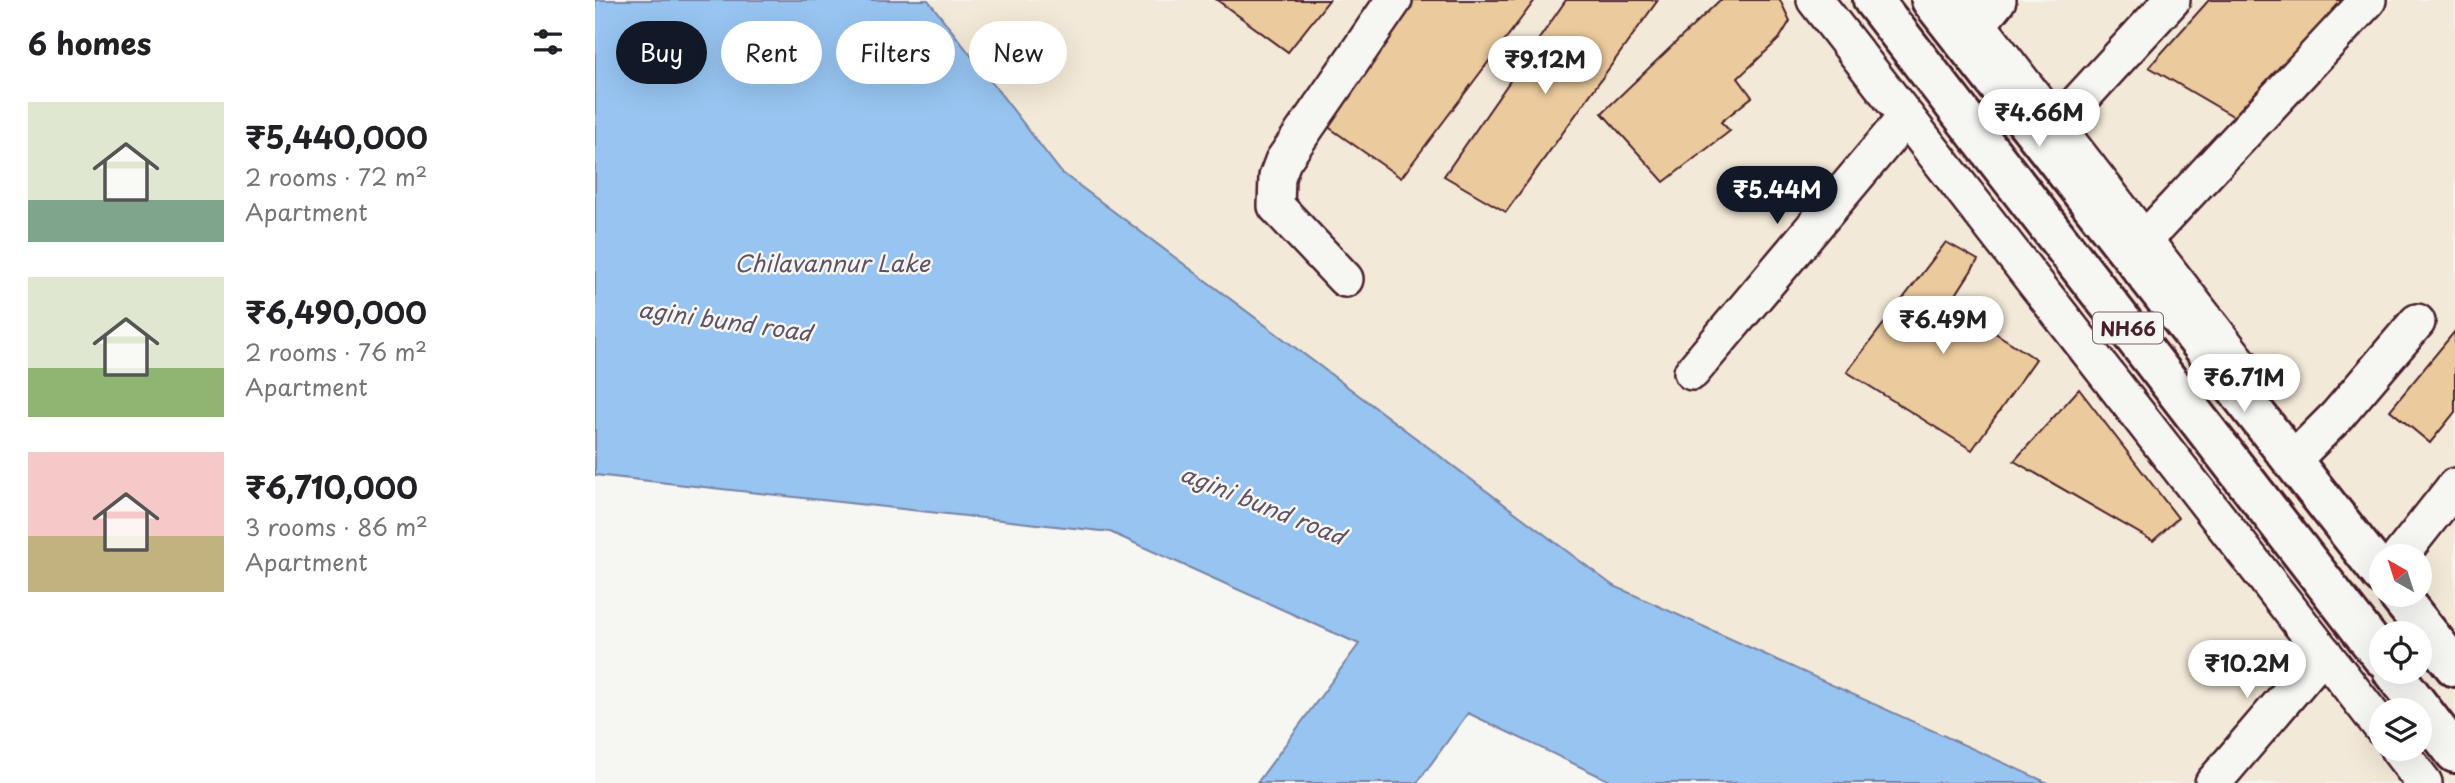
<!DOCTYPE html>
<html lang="en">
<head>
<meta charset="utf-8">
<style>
	body { margin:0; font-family:"Playpen Sans",sans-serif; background:#f6f6f6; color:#202124; height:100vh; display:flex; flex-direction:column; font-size:26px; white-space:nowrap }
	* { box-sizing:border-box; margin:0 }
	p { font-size:23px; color:#757577 }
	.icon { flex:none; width:38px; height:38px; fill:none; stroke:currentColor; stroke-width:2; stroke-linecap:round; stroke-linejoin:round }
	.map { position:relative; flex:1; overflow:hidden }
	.sheet { display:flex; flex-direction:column; background:#fff; width:595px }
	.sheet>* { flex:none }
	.top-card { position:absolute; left:21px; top:21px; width:665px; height:63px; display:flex; gap:14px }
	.needle { width:46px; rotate:321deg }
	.tools { position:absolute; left:1774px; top:544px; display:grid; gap:14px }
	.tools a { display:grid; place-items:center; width:63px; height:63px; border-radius:50%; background:#fff; box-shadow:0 7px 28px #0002; font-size:35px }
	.price { position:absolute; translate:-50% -60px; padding:0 16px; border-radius:24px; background:#fff; color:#222; font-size:23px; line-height:46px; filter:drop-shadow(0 2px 4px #0008) }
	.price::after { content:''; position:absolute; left:50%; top:42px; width:21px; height:16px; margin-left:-10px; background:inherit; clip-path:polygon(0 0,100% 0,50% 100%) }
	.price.active { background:#111827; color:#fff }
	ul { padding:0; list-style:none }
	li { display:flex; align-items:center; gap:21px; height:175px; padding:0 28px }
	li span { display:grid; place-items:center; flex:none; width:196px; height:140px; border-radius:0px; color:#555 }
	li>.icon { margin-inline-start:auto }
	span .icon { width:84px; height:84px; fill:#fffc; stroke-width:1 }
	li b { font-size:30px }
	h2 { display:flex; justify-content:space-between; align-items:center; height:84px; padding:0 28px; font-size:30px }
	.chip { padding:0 24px; border-radius:32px; background:#fff; box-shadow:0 7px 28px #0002; font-size:24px; line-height:63px }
	.chip.active { background:#111827; color:#fff }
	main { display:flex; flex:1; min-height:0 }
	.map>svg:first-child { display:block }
	.built { fill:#f3e9d8; fill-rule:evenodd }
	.water { fill:#97c4f1; stroke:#7882a2; stroke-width:2 }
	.building { fill:#ebca9d; stroke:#4a1f2b; stroke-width:2 }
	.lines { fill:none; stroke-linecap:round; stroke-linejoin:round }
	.minor-casing { stroke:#4a1f2b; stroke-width:40 }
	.highway-casing { stroke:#4a1f2b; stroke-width:44 }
	.minor { stroke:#f6f6f2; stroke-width:35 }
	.highway { stroke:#f6f6f2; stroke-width:38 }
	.labels { text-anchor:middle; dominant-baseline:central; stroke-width:5; stroke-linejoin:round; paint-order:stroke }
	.shield { fill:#f6f6f2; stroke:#7e6067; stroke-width:2 }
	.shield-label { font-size:19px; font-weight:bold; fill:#4a1f2b }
	.water-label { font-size:23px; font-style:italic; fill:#615166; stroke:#f6f6f2 }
</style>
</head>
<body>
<main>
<section class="sheet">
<h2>6 homes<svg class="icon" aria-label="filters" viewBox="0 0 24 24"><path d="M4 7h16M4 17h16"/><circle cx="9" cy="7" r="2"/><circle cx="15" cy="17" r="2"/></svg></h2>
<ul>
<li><span style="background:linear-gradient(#dfe7d0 70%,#7fa58c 0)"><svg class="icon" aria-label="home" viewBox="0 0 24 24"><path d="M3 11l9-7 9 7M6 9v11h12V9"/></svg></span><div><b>₹5,440,000</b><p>2 rooms · 72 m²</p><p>Apartment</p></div></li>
<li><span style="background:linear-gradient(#dfe7d0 65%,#8fb573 0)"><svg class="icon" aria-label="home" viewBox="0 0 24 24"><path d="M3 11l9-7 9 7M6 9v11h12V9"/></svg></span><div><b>₹6,490,000</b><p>2 rooms · 76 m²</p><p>Apartment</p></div></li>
<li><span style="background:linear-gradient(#f6c9c9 60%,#c2b280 0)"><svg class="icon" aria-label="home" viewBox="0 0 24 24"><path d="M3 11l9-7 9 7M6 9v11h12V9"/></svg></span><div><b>₹6,710,000</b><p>3 rooms · 86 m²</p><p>Apartment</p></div></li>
</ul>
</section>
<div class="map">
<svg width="1860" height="783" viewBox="0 0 1860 783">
	<rect width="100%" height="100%" fill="#f6f6f2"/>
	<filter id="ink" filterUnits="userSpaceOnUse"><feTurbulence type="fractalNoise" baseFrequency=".0143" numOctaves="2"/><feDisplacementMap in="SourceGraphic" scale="14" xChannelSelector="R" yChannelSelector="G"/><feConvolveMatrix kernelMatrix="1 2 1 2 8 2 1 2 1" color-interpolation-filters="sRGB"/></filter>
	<g filter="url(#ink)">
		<path class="built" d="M333,0h1527v783h-407l-436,-198 -551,-413zM1787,556h38v39h-38zM1787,634h38v38h-38zM1787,710h38v39h-38z"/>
		<polygon class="water" points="0,0 333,0 466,172 1017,585 1453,783 1019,783 873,713 822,783 662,783 764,644 515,532 0,475"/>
		<g class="building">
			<polygon points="622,0 734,0 693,52"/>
			<polygon points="805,0 940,0 806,178 722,119"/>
			<polygon points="971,0 1063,0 911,212 849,176"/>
			<polygon points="1125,0 1185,0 1195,21 1184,39 1143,78 1157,97 1126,122 1135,131 1069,182 1007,113"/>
			<polygon points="1614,0 1749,0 1643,119 1554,67"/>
			<polygon points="1351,242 1383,260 1355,304 1441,359 1377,450 1252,372"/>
			<polygon points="1860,331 1860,412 1835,443 1795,410"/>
			<polygon points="1484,389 1583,518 1558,541 1419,461"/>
		</g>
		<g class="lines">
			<defs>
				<g id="minor">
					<polyline points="1220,0 1787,728"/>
					<polyline points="1364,0 1653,374"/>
					<polyline points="1383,25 1403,0"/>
					<polyline points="1461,126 1577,0"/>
					<polyline points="1550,239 1773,0"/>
					<polyline points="750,279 681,206 682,177 688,161 799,0"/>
					<polyline points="1097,372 1311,117"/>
					<polyline points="1710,448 1742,416 1822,322"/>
					<polyline points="1805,556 1860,486"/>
					<polyline points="1803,749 1829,783"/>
					<polyline points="1618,783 1729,653"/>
				</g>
				<g id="highway">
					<polyline points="1278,0 1787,657"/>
					<polyline points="1336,0 1787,575"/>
					<polyline points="1803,595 1860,667"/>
					<polyline points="1798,672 1860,753"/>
				</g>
			</defs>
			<use href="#minor" class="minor-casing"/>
			<use href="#highway" class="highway-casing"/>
			<use href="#minor" class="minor"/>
			<use href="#highway" class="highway"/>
		</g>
	</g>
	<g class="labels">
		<rect class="shield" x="1498" y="312.5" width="70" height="31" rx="5"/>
		<g class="shield-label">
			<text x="1533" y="328">NH66</text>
		</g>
		<g class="water-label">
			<text x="237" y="262">Chilavannur Lake</text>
			<text transform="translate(130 320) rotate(8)">agini bund road</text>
			<text transform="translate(668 504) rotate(22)">agini bund road</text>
		</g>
	</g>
</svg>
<div class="tools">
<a><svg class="needle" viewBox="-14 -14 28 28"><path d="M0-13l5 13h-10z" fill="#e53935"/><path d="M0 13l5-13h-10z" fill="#757577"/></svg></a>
<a><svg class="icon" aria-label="locate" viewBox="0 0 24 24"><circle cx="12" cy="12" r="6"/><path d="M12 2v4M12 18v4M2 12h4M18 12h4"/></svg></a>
<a><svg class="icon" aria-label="layers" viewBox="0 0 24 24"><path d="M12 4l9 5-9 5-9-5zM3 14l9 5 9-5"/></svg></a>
</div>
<b class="price" style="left:950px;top:96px">₹9.12M</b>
<b class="price" style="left:1444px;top:149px">₹4.66M</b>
<b class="price active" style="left:1182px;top:226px">₹5.44M</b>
<b class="price" style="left:1348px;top:356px">₹6.49M</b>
<b class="price" style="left:1649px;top:414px">₹6.71M</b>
<b class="price" style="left:1652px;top:700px">₹10.2M</b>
<div class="top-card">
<a class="chip active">Buy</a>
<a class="chip">Rent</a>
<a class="chip">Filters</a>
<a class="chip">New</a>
</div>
</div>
</main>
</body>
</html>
